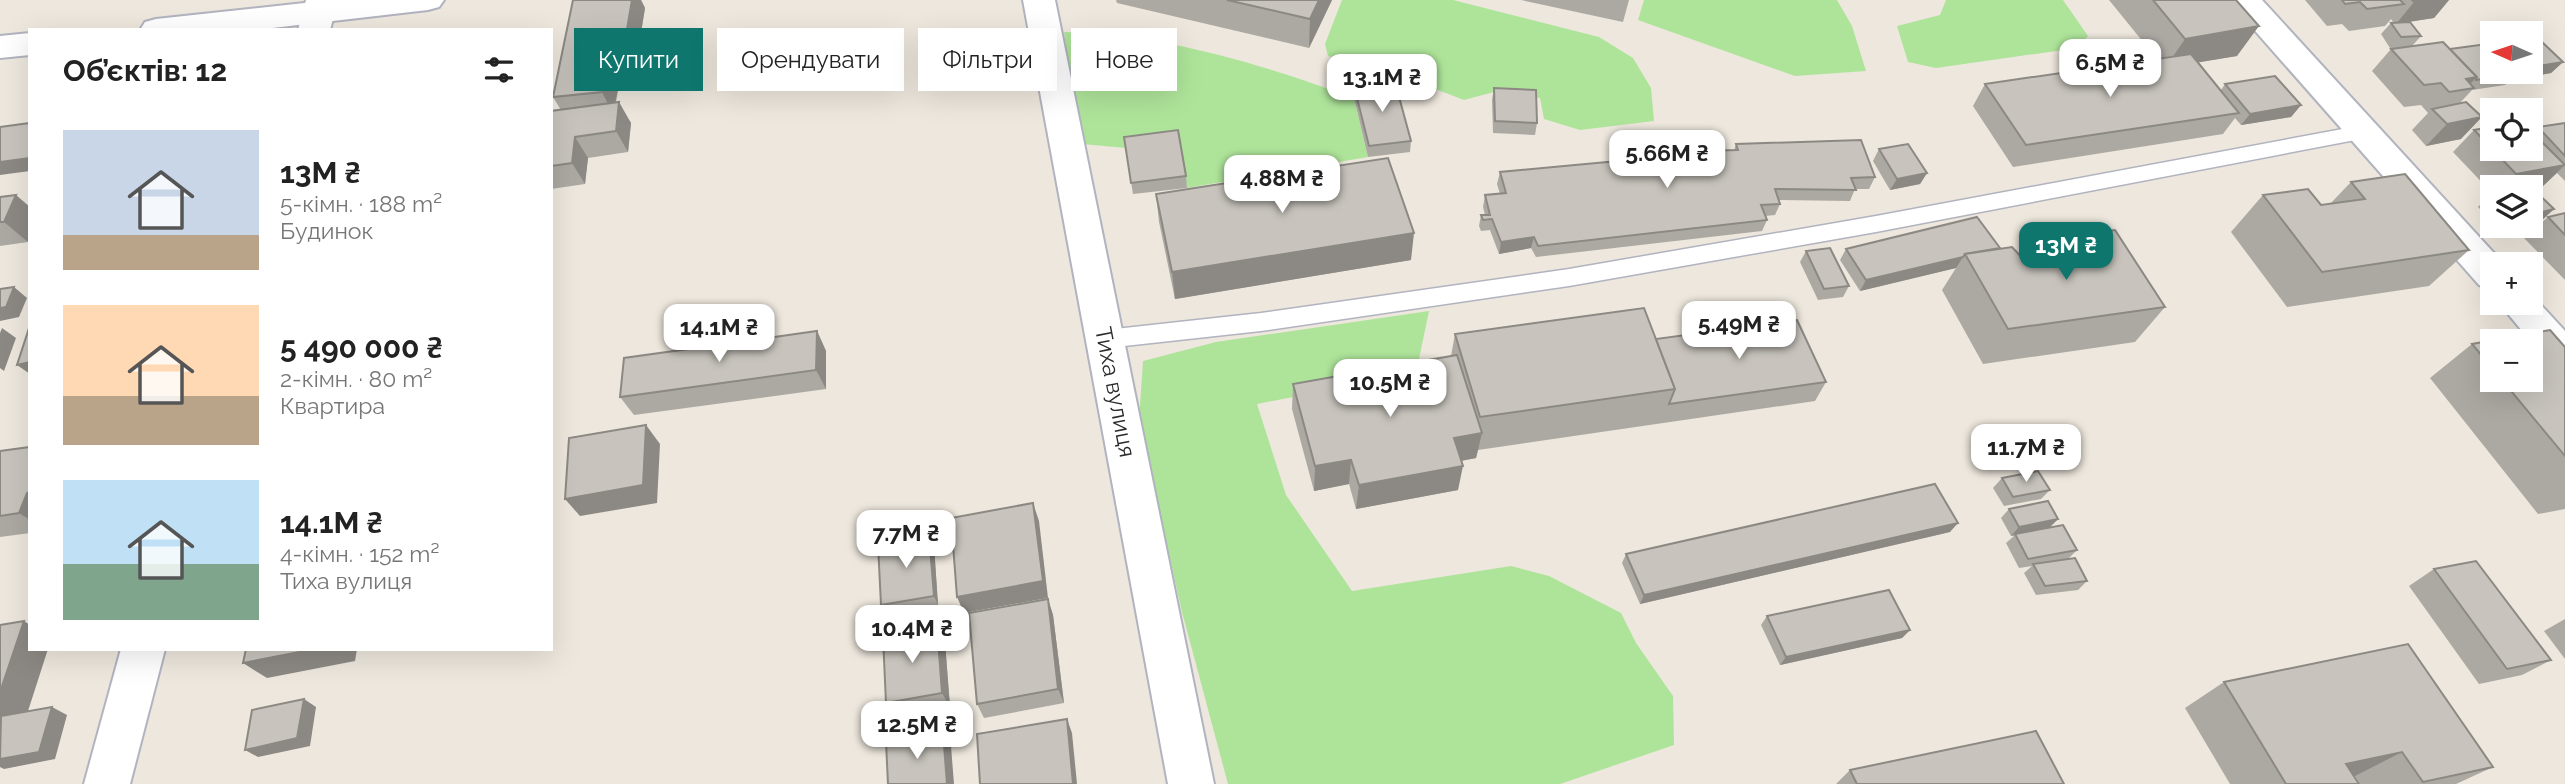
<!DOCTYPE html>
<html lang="uk">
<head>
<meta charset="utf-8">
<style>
	body { margin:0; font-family:Raleway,sans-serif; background:#f6f6f6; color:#222; height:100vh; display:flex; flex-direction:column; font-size:26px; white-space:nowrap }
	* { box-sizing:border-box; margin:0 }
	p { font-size:23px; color:#767676 }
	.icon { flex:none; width:38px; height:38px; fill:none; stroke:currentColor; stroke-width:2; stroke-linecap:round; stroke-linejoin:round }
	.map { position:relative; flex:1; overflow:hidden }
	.panel { position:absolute; left:28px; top:28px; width:525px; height:623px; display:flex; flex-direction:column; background:#fff; border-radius:0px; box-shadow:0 7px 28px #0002 }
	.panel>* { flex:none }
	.guide { position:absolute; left:574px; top:28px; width:665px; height:63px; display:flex; gap:14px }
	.needle { width:46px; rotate:273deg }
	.controls { position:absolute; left:2480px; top:21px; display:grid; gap:14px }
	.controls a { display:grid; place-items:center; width:63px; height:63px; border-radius:0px; background:#fff; box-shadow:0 7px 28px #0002; font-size:35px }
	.price { position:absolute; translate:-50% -60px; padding:0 16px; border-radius:14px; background:#fff; color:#222; font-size:23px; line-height:46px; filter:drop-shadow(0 2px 4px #0008) }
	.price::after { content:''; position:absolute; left:50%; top:42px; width:21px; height:16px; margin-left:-10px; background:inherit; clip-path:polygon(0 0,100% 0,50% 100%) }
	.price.current { background:#0f766e; color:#fff }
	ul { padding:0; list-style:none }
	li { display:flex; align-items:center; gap:21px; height:175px; padding:0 35px }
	li span { display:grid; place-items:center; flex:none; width:196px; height:140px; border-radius:0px; color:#555 }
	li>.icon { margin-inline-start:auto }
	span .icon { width:84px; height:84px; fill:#fffc; stroke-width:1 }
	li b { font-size:30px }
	h2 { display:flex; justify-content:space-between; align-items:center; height:84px; padding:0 35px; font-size:30px }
	.chip { padding:0 24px; border-radius:0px; background:#fff; box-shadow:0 7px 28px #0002; font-size:24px; line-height:63px }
	.chip.current { background:#0f766e; color:#fff }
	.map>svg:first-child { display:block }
	.green { fill:#aee49a }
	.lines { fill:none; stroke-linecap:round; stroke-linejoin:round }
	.lane-casing { stroke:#b1b3bf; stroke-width:3 }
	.street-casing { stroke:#b1b3bf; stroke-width:4 }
	.secondary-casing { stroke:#b1b3bf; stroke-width:4 }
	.lane { fill:#fff; fill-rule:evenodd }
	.street { fill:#fff; fill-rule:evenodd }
	.secondary { fill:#fff; fill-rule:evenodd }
	.wall { fill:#aca9a3; fill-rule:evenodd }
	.shaded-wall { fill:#8c8984 }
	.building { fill:#c8c4bd; stroke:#8c8984; stroke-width:2 }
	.labels { text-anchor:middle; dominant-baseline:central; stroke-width:5; stroke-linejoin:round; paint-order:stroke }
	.street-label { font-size:23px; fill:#2b2b2b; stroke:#fff }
</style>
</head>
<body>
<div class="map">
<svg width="2565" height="784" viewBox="0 0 2565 784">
	<rect width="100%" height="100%" fill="#ede7dd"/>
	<g class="green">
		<polygon points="1342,0 1453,0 1599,37 1633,58 1651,88 1654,121 1580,130 1544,119 1540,98 1494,92 1464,100 1409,79 1328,56 1325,44"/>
		<polygon points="1644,0 1837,0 1852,26 1866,71 1795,76 1638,20"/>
		<polygon points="1946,0 2063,0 2088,36 2077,48 1936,68 1908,62 1897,26 1940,15"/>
		<path d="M1064,32c94,1 201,33 290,66l14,59 -181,31 -8,-46 -53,6 -44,-4 -7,-25z"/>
		<polygon points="1429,311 1416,373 1257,404 1286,495 1352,591 1511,566 1549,576 1621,613 1636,643 1673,696 1674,745 1560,784 1228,784 1182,612 1139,420 1143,361 1216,342"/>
	</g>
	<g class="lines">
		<defs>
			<polygon id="lane" points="2364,125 2374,132 2371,137 1876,232 1569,286 1261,331 1106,348 1098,345 1095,339 1098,333 1106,330 1261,313 1569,269 1876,216"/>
			<g id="street">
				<polygon points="306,0 338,0 330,30 298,30"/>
				<polygon points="1023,0 1055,0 1214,784 1168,784"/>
				<polygon points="2228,0 2262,0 2504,264 2492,264 2492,289 2479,285"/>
				<polygon points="2530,293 2565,331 2565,371 2552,367 2499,303 2530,303"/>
				<polygon points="121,649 165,649 130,784 84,784"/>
			</g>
			<g id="secondary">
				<polygon points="332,0 444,0 439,7 428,10 255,30 140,30 145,22 156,19"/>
				<polygon points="30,33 30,55 0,58 0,36"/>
			</g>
		</defs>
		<use href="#lane" class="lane-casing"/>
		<use href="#street" class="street-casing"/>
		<use href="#secondary" class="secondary-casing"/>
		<use href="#lane" class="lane"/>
		<use href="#street" class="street"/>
		<use href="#secondary" class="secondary"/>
	</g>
	<g class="wall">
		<polygon points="573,0 641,0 645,8 637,57 624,58 616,102 631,123 628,152 588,158 585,184 551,189 551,111 561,110 553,97"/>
		<polygon points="1116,0 1332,0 1309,48 1117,3"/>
		<polygon points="1521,0 1629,0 1623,22"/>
		<polygon points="2109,0 2236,0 2237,56 2198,62 2221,90 2225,84 2301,105 2291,117 2241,125 2235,118 2223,134 2013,167 1973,106 1985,84 2157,59"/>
		<polygon points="2305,0 2449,0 2434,18 2405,22 2421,36 2412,46 2450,49 2516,73 2505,85 2472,90 2459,104 2461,139 2426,146 2412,130 2428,113 2421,105 2404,107 2372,71 2391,49 2398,48 2390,48 2381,34 2391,23 2394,23 2391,19 2385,26 2349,31 2342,24 2327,26"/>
		<polygon points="2530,43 2563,62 2551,73 2522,78 2515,72 2530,72"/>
		<polygon points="1354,86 1411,141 1410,152 1368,157 1354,98"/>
		<polygon points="1494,88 1537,123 1535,135 1493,133 1492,100"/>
		<polygon points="2565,123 2565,181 2557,173 2543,186 2532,188 2554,209 2541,221 2530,223 2530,187 2492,187 2492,193 2453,152 2474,130 2533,132 2538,127"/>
		<polygon points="1124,137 1186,176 1187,188 1133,194"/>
		<polygon points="1736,144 1875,177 1869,189 1855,189 1850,201 1779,200 1780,204 1775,215 1765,216 1767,220 1762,231 1536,257 1531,248 1499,254 1490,230 1481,231 1479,226 1481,215 1485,215 1483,207 1485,195 1500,194 1497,184 1500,172 1734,150"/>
		<polygon points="1879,149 1927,173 1920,184 1890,190 1873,161"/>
		<polygon points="2351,182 2469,250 2429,286 2287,307 2231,232 2263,195 2321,205 2330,204"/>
		<polygon points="1156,194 1411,260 1175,299 1159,222"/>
		<polygon points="2490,195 2492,195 2492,221 2478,207"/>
		<polygon points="0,197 28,242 0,246"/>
		<polygon points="2565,213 2565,280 2524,238 2548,217"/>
		<polygon points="2059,237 2165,307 2135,342 1983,364 1942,290 1956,268 1860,291 1840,260 1846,249 2000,248 1999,249 2027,263 2042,261"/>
		<polygon points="1806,251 1849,286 1843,297 1818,300 1800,262"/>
		<path d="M2550,330l15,17v162l-27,5 -108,-136 42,-34zM2492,341h38v39h-38z"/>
		<polygon points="817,331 826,351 826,389 634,415 620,397"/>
		<polygon points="1455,334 1656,339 1826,382 1815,401 1478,450 1476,458 1461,461 1458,490 1356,509 1349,484 1314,491 1292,409 1293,384 1451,356"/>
		<polygon points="30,447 30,533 0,537 0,451"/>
		<polygon points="2002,478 2050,490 2041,499 2004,506 1993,488"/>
		<polygon points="2009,509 2058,519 2050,527 2077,550 2068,559 2087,581 2078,590 2036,595 2024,573 2032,566 2019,568 2006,543 2014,536 2011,536 2001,518"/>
		<polygon points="1950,532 1640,604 1622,563 1626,554"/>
		<polygon points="929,535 934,545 938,605 886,614 881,605"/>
		<polygon points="2434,569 2551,660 2522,675 2479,684 2409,586"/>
		<polygon points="1048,599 1053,615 1064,703 984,718 977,704"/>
		<polygon points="1767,616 1910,630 1902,638 1780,665 1761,625"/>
		<polygon points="2565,619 2565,659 2544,631"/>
		<polygon points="937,626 945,642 950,707 895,718 886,703"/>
		<polygon points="2224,682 2493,767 2456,784 2360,784 2355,776 2354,776 2359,784 2230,784 2185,708"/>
		<polygon points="1850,770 2064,784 1836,784"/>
	</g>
	<g class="shaded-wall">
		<polygon points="632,0 641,0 645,8 637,57 626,35"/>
		<polygon points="1319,0 1332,0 1309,48 1310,19"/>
		<polygon points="2427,0 2449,0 2434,18 2396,24 2414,2"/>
		<polygon points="2259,26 2237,56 2165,68 2185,39"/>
		<polygon points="612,37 624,58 613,114 602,92"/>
		<polygon points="2563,62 2551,73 2522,78 2528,72 2530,72 2530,69 2533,67"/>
		<polygon points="2477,77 2465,89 2466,79"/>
		<polygon points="619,102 631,123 628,152 616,131"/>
		<polygon points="2301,105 2291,117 2241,125 2250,114"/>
		<polygon points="2482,117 2461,139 2426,146 2447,124"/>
		<polygon points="575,137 588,158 585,184 572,163"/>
		<polygon points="30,158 30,171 0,175 0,162"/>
		<polygon points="2565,165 2543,186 2530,188 2530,187 2502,187 2516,174"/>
		<polygon points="1927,173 1920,184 1890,190 1897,179"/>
		<polygon points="16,195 30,207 30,238 28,242 4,222"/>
		<polygon points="2554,209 2541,221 2530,223 2530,215"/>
		<polygon points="2504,226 2518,226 2500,230"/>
		<polygon points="1414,233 1411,260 1175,299 1172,272"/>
		<polygon points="1534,237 1531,248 1499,254 1501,242"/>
		<polygon points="1963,257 1956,268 1860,291 1866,280"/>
		<polygon points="14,287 27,298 19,317 0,321 0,308"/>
		<polygon points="2,328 16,338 4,371 0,368 0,333"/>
		<polygon points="817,331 826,351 826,389 816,370"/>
		<polygon points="30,362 30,374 17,365"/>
		<polygon points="646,425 660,444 657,503 580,516 565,499"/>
		<polygon points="1482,433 1476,458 1449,463 1454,438"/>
		<polygon points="1351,460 1349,484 1314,491 1315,466"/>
		<polygon points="1463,466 1458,490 1356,509 1359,485"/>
		<polygon points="27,493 30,495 30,520 19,513"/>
		<polygon points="1033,503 1039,521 1048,598 964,613 957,597"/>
		<polygon points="2058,519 2049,528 2015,534 2011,536 2019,527"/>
		<polygon points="1958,523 1950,532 1640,604 1644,595"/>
		<polygon points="929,535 934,545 938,605 934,596"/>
		<polygon points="1048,599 1053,615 1064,703 1058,689"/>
		<polygon points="24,621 30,625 30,649 48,649 28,711 0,716 0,692"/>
		<polygon points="937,626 945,642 950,707 942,693"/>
		<polygon points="1910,630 1902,638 1780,665 1786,657"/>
		<polygon points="315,649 357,649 355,661 267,678 243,663"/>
		<polygon points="304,699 316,707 310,746 258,757 245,750"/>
		<polygon points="52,707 67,715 55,759 4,769 0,767 0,759"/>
		<polygon points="1067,719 1072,733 1077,784 1073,784"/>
		<polygon points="943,732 951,746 954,784 947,784"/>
		<polygon points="2402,752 2355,776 2318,784 2346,764"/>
	</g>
	<g class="building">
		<polygon points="573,0 632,0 626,35 612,37 602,92 553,97"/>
		<polygon points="1227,0 1319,0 1310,19"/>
		<polygon points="2153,0 2236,0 2259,26 2185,39"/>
		<polygon points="2342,0 2400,0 2404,4 2367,9 2360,2 2345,4"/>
		<polygon points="2412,0 2427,0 2414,2"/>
		<polygon points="2410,22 2421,36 2401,37 2391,23"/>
		<polygon points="2443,42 2477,77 2466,79 2474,88 2449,92 2441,83 2424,85 2391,49"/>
		<polygon points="2542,42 2563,62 2533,67 2530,64 2530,43"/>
		<polygon points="2487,44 2492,49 2492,72 2515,72 2516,73 2476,80 2477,77 2450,49"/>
		<polygon points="2191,54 2239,113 2026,145 1985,84"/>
		<polygon points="2275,76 2301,105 2250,114 2225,84"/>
		<polygon points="1395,82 1411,141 1369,146 1354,86"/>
		<polygon points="1494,88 1536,90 1537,123 1495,121"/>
		<polygon points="619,102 616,131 575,137 572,163 551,166 551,111"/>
		<polygon points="2466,102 2482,117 2447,124 2432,109"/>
		<polygon points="30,123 30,158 0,162 0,127"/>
		<polygon points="2565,123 2565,156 2538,127"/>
		<polygon points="2492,127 2492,149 2530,149 2530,130 2565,165 2516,174 2474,130"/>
		<polygon points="1178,130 1186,176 1131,183 1124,137"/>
		<polygon points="1861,140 1875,177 1851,178 1856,190 1775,189 1780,204 1761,205 1767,220 1538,246 1534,237 1501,242 1492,219 1483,220 1481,215 1490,215 1485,195 1506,193 1500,172 1650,158 1651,152 1738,150 1736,144"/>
		<polygon points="1908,144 1927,173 1897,179 1879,149"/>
		<polygon points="1388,158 1414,233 1172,272 1156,194"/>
		<polygon points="2405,174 2469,250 2322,272 2263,195 2308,189 2321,205 2365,199 2351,182"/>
		<polygon points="2530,187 2531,187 2554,209 2530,215"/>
		<polygon points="16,195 4,222 0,222 0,197"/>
		<polygon points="2565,213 2565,235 2548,217"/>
		<polygon points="1977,217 2000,248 1965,254 1963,257 1866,280 1846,249"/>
		<polygon points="2115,230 2165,307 2008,329 1965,254 2012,247 2027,263 2072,257 2059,237"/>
		<polygon points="1830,248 1849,286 1824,289 1806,251"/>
		<polygon points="14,287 6,307 0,308 0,289"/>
		<polygon points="1644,308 1675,389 1480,417 1455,334"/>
		<polygon points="1797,320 1826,382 1669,404 1675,389 1656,339"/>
		<polygon points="30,325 30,362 17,365"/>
		<polygon points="2550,330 2565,347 2565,456 2502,380 2530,380 2530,341 2492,341 2492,368 2472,344"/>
		<polygon points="817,331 816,370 620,397 624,358"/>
		<polygon points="1457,355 1482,433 1454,438 1463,466 1359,485 1351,460 1315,466 1293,384"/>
		<polygon points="646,425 643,485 565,499 569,438"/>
		<polygon points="30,447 30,492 27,493 19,513 0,516 0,451"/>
		<polygon points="2038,471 2050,490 2013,497 2002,478"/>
		<polygon points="1935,484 1958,523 1644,595 1626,554"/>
		<polygon points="2048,501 2058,519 2019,527 2009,509"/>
		<polygon points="1033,503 1043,581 957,597 951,518"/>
		<polygon points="2063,525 2077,550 2028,559 2015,534"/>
		<polygon points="929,535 934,596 881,605 878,544"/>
		<polygon points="2075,558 2087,581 2045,586 2033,564"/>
		<polygon points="2476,561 2551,660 2507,669 2434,569"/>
		<polygon points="1889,590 1910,630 1786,657 1767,616"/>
		<polygon points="1048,599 1058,689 977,704 969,613"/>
		<polygon points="24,621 0,692 0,625"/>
		<polygon points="937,626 942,693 886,703 883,636"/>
		<polygon points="2408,644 2493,767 2423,782 2402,752 2346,764 2359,784 2286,784 2224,682"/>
		<polygon points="246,649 315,649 243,663"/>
		<polygon points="304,699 297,738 245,750 252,710"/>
		<polygon points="52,707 39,752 0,759 1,716"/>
		<polygon points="1067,719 1073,784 980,784 977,734"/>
		<polygon points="2036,731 2064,784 1857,784 1850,770"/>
		<polygon points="943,732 947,784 888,784 886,742"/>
	</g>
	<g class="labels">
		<g class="street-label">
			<text transform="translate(1116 392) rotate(79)">Тиха вулиця</text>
		</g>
	</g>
</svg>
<div class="controls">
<a><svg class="needle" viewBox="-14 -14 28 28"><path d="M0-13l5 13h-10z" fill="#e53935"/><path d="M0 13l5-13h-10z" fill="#767676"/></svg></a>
<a><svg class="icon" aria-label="locate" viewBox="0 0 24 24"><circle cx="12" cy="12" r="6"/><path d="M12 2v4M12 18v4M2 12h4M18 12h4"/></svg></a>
<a><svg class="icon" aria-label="layers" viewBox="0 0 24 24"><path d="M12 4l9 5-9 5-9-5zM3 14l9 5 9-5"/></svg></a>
<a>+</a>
<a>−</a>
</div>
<b class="price" style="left:2110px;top:99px">6.5M ₴</b>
<b class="price" style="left:1382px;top:114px">13.1M ₴</b>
<b class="price" style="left:1667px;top:190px">5.66M ₴</b>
<b class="price" style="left:1282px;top:215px">4.88M ₴</b>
<b class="price current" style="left:2066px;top:282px">13M ₴</b>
<b class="price" style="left:1739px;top:361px">5.49M ₴</b>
<b class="price" style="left:719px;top:364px">14.1M ₴</b>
<b class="price" style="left:1390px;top:419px">10.5M ₴</b>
<b class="price" style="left:2026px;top:484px">11.7M ₴</b>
<b class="price" style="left:906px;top:570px">7.7M ₴</b>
<b class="price" style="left:912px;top:665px">10.4M ₴</b>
<b class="price" style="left:917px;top:761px">12.5M ₴</b>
<div class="guide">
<a class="chip current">Купити</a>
<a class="chip">Орендувати</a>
<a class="chip">Фільтри</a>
<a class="chip">Нове</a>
</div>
<section class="panel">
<h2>Об’єктів: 12<svg class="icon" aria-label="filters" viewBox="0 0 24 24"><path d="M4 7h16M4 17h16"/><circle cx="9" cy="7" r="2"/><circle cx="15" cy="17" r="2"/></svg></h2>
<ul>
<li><span style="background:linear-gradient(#c9d6e8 75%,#b9a48a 0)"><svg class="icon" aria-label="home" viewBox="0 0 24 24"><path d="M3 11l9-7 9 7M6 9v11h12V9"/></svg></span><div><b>13M ₴</b><p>5-кімн. · 188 m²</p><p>Будинок</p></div></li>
<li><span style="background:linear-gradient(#ffd9b3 65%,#b9a48a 0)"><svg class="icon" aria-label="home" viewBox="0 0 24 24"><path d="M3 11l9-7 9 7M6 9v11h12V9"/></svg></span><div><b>5 490 000 ₴</b><p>2-кімн. · 80 m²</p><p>Квартира</p></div></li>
<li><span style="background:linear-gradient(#bfe0f5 60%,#7fa58c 0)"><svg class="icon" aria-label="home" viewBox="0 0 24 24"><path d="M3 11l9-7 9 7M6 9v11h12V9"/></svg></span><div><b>14.1M ₴</b><p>4-кімн. · 152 m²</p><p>Тиха вулиця</p></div></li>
</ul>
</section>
</div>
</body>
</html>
